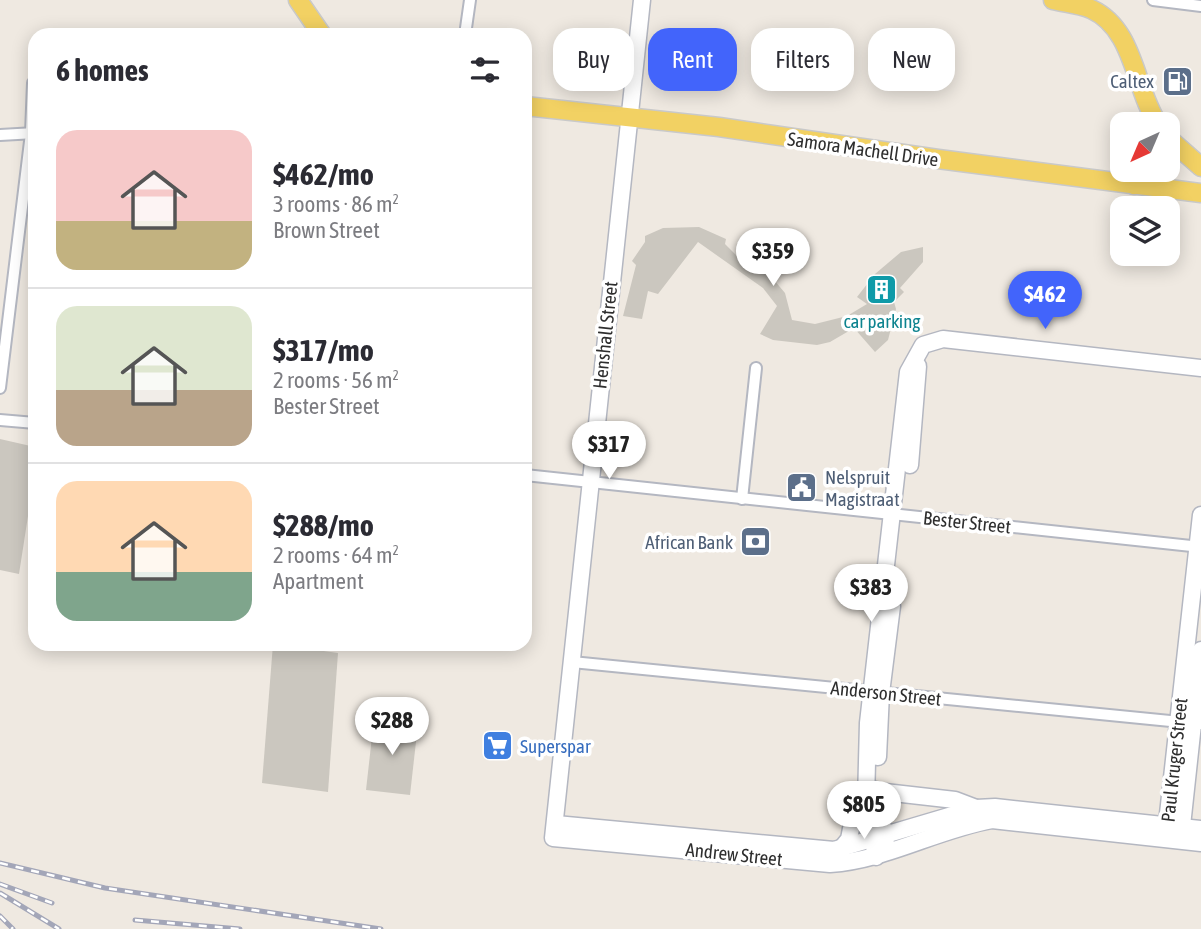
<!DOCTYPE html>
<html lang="en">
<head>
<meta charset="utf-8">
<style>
	body { margin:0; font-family:"Asap Condensed",sans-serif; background:#f7f7f7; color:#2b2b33; height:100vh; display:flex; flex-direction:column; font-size:26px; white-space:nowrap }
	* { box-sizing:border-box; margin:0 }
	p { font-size:23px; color:#7c7c81 }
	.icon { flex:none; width:38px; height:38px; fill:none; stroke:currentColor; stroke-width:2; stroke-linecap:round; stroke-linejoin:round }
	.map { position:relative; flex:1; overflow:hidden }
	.details { position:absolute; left:28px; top:28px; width:504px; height:623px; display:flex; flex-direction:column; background:#fff; border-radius:21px; box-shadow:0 4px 18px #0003 }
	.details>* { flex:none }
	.top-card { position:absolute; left:553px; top:28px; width:542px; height:63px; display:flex; gap:14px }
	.needle { width:46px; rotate:224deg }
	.fabs { position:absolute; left:1110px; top:112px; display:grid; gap:14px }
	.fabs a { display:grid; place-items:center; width:70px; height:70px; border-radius:14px; background:#fff; box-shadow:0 4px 18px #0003; font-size:35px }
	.price { position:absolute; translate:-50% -60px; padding:0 16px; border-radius:24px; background:#fff; color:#222; font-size:23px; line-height:46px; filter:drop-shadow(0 2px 4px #0008) }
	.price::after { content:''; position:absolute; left:50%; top:42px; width:21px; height:16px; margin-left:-10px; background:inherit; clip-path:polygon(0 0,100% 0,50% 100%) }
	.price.selected { background:#4264fb; color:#fff }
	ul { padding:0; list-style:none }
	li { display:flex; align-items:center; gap:21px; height:175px; padding:0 28px }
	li+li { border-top:2px solid #e1e1e2 }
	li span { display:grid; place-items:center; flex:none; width:196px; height:140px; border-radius:21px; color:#555 }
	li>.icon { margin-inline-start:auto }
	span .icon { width:84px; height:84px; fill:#fffc; stroke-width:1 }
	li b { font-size:30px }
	h2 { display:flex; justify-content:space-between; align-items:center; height:84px; padding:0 28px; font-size:30px }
	.pill { padding:0 24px; border-radius:21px; background:#fff; box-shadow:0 4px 18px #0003; font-size:24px; line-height:63px }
	.pill.selected { background:#4264fb; color:#fff }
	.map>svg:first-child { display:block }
	.building { fill:#cbc7bf }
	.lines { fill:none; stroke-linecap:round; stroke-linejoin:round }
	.street-casing { stroke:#b4b7c1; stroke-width:14 }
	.secondary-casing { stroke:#b4b7c1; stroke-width:19 }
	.primary-casing { stroke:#c9c9c9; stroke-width:21 }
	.street { stroke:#fff; stroke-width:10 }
	.secondary { stroke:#fff; stroke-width:16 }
	.primary { stroke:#f2d163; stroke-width:18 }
	.rail-casing { stroke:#a3a6b8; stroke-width:5 }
	.rail { stroke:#fff; stroke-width:2.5; stroke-dasharray:8; stroke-linecap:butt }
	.labels { text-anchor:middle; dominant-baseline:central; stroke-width:7; stroke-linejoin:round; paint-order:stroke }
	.service-label { font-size:19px; fill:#4e5e75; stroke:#fff; text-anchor:end }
	.street-label { font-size:19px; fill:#2e2e2e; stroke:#fff }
	.culture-label { font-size:19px; fill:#0d838f; stroke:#fff }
	.shop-label { font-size:19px; fill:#366cbe; stroke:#fff; text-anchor:start }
</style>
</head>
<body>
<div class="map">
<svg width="1201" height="929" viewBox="0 0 1201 929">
	<rect width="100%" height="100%" fill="#efe9e1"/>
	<g class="building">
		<polygon points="699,227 726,239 725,244 740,259 747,254 768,273 785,293 792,320 815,324 847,316 867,304 857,297 875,274 901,252 923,247 923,262 900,288 904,292 894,302 896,309 888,340 875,352 854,328 830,342 817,345 773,340 760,334 777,306 763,288 698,242 658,294 648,291 642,319 623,316 636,265 632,261 645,242 645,236 663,228"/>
		<polygon points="0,439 35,447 35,471 19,574 0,570"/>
		<polygon points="273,644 338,653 328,792 262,783"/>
		<polygon points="374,719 418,724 410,795 366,790"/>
	</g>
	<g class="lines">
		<defs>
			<g id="street">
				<polyline points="1153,0 1201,6"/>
				<polyline points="465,35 470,0"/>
				<polyline points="0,135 35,133"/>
				<polyline points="0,388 31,133 33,83"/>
				<polyline points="0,420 35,423"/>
				<polyline points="525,475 1201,547"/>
				<polyline points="742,499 756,368"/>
				<polyline points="572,662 1201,724"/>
			</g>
			<g id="secondary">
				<path d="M642,0l-89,838 277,26c57,-4 106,-34 162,-44l209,23"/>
				<polyline points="910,465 918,366"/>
				<polyline points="878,757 881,693 892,606"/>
				<polyline points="876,790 886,844"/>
				<polyline points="876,791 955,800 976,808"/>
				<polyline points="556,824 834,850 976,808 995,807 1201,829"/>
				<polyline points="1166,832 1201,515"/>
				<polyline points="1181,835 1201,650"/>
				<polyline points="841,849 849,839 854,813 866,804"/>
				<polyline points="876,857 866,801 868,723 908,372 923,345 943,339 1201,368"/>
			</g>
			<g id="primary">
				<polyline points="298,0 322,35"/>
				<path d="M1053,0c12,3 26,4 38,9 44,20 43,79 67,115"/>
				<polyline points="525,106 719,127 938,159 1201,193"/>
				<polyline points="1167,137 1201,167"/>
				<polyline points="1134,185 1150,178 1159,170"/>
			</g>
		</defs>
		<use href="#street" class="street-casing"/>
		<use href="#secondary" class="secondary-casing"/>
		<use href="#primary" class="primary-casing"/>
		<use href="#street" class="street"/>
		<use href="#secondary" class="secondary"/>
		<use href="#primary" class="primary"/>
		<defs>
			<g id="rail">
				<polyline points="0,863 105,888 381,929"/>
				<polyline points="0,884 52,903"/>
				<polyline points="0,893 59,929"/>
				<polyline points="0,916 13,929"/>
				<polyline points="135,920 240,929"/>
			</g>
		</defs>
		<use href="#rail" class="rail-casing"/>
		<use href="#rail" class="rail"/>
	</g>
	<defs>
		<symbol id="fuel-square" viewBox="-11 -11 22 22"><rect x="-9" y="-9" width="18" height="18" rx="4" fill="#5c6f8a" stroke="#fff"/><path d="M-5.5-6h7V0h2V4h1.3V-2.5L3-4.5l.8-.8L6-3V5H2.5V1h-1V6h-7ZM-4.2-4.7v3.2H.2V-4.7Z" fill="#fff"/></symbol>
		<symbol id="building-square" viewBox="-11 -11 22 22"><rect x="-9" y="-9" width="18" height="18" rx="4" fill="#0f9aa8" stroke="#fff"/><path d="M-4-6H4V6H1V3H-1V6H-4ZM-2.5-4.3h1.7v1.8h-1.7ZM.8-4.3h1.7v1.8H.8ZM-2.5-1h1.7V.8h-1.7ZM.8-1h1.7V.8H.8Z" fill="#fff"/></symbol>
		<symbol id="civic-square" viewBox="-11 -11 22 22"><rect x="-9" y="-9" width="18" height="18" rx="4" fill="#5c6f8a" stroke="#fff"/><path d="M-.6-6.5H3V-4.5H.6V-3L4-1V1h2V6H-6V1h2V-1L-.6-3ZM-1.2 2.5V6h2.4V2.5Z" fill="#fff"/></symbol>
		<symbol id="bank-square" viewBox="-11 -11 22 22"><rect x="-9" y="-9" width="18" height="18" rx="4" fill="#5c6f8a" stroke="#fff"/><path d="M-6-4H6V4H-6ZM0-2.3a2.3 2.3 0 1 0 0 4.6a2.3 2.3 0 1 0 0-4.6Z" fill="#fff"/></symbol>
		<symbol id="supermarket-square" viewBox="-11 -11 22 22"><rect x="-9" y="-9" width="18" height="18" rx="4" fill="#3f7fe0" stroke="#fff"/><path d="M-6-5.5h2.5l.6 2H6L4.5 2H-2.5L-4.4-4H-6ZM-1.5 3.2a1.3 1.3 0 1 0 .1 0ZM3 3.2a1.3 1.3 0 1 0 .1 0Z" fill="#fff"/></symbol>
	</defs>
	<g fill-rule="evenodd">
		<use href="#fuel-square" x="1160" y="64" width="35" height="35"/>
		<use href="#building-square" x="864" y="272" width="35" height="35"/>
		<use href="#civic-square" x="784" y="470" width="35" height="35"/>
		<use href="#bank-square" x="738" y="524" width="35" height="35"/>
		<use href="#supermarket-square" x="480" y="728" width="35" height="35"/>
	</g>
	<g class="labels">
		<g class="service-label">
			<text x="1154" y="81">Caltex</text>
			<text x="825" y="477" text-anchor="start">Nelspruit<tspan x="825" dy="22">Magistraat</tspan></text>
			<text x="733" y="542">African Bank</text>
		</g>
		<g class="street-label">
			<text transform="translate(863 149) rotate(8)">Samora Machell Drive</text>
			<text transform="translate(605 335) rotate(-84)">Henshall Street</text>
			<text transform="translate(967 522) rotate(6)">Bester Street</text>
			<text transform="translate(886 693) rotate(6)">Anderson Street</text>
			<text transform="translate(1174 760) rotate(-84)">Paul Kruger Street</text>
			<text transform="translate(734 854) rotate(6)">Andrew Street</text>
		</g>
		<g class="culture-label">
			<text x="882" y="321">car parking</text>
		</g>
		<g class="shop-label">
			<text x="520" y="746">Superspar</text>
		</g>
	</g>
</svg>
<div class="fabs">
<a><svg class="needle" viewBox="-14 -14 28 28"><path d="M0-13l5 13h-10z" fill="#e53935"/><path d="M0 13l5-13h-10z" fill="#7c7c81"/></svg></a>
<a><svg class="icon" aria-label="layers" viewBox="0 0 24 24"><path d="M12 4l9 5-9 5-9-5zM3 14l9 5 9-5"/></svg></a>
</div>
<b class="price" style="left:773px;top:288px">$359</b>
<b class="price selected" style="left:1045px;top:331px">$462</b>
<b class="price" style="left:609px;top:481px">$317</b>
<b class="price" style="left:871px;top:624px">$383</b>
<b class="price" style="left:392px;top:757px">$288</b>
<b class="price" style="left:864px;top:841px">$805</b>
<div class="top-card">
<a class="pill">Buy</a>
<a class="pill selected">Rent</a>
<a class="pill">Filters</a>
<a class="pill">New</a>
</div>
<section class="details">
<h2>6 homes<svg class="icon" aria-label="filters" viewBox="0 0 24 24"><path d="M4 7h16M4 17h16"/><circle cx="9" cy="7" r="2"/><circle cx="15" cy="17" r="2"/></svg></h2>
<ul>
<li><span style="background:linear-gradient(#f6c9c9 65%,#c2b280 0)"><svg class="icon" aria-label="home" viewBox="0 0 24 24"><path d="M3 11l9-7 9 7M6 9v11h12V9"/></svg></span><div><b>$462/mo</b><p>3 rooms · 86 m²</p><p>Brown Street</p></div></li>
<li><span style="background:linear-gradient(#dfe7d0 60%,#b9a48a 0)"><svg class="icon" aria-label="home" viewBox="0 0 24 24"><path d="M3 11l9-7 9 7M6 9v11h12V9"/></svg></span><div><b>$317/mo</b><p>2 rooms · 56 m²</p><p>Bester Street</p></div></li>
<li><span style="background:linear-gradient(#ffd9b3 65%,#7fa58c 0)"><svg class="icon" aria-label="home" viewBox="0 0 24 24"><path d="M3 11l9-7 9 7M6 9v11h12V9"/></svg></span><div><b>$288/mo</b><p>2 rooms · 64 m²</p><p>Apartment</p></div></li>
</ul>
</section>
</div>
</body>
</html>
